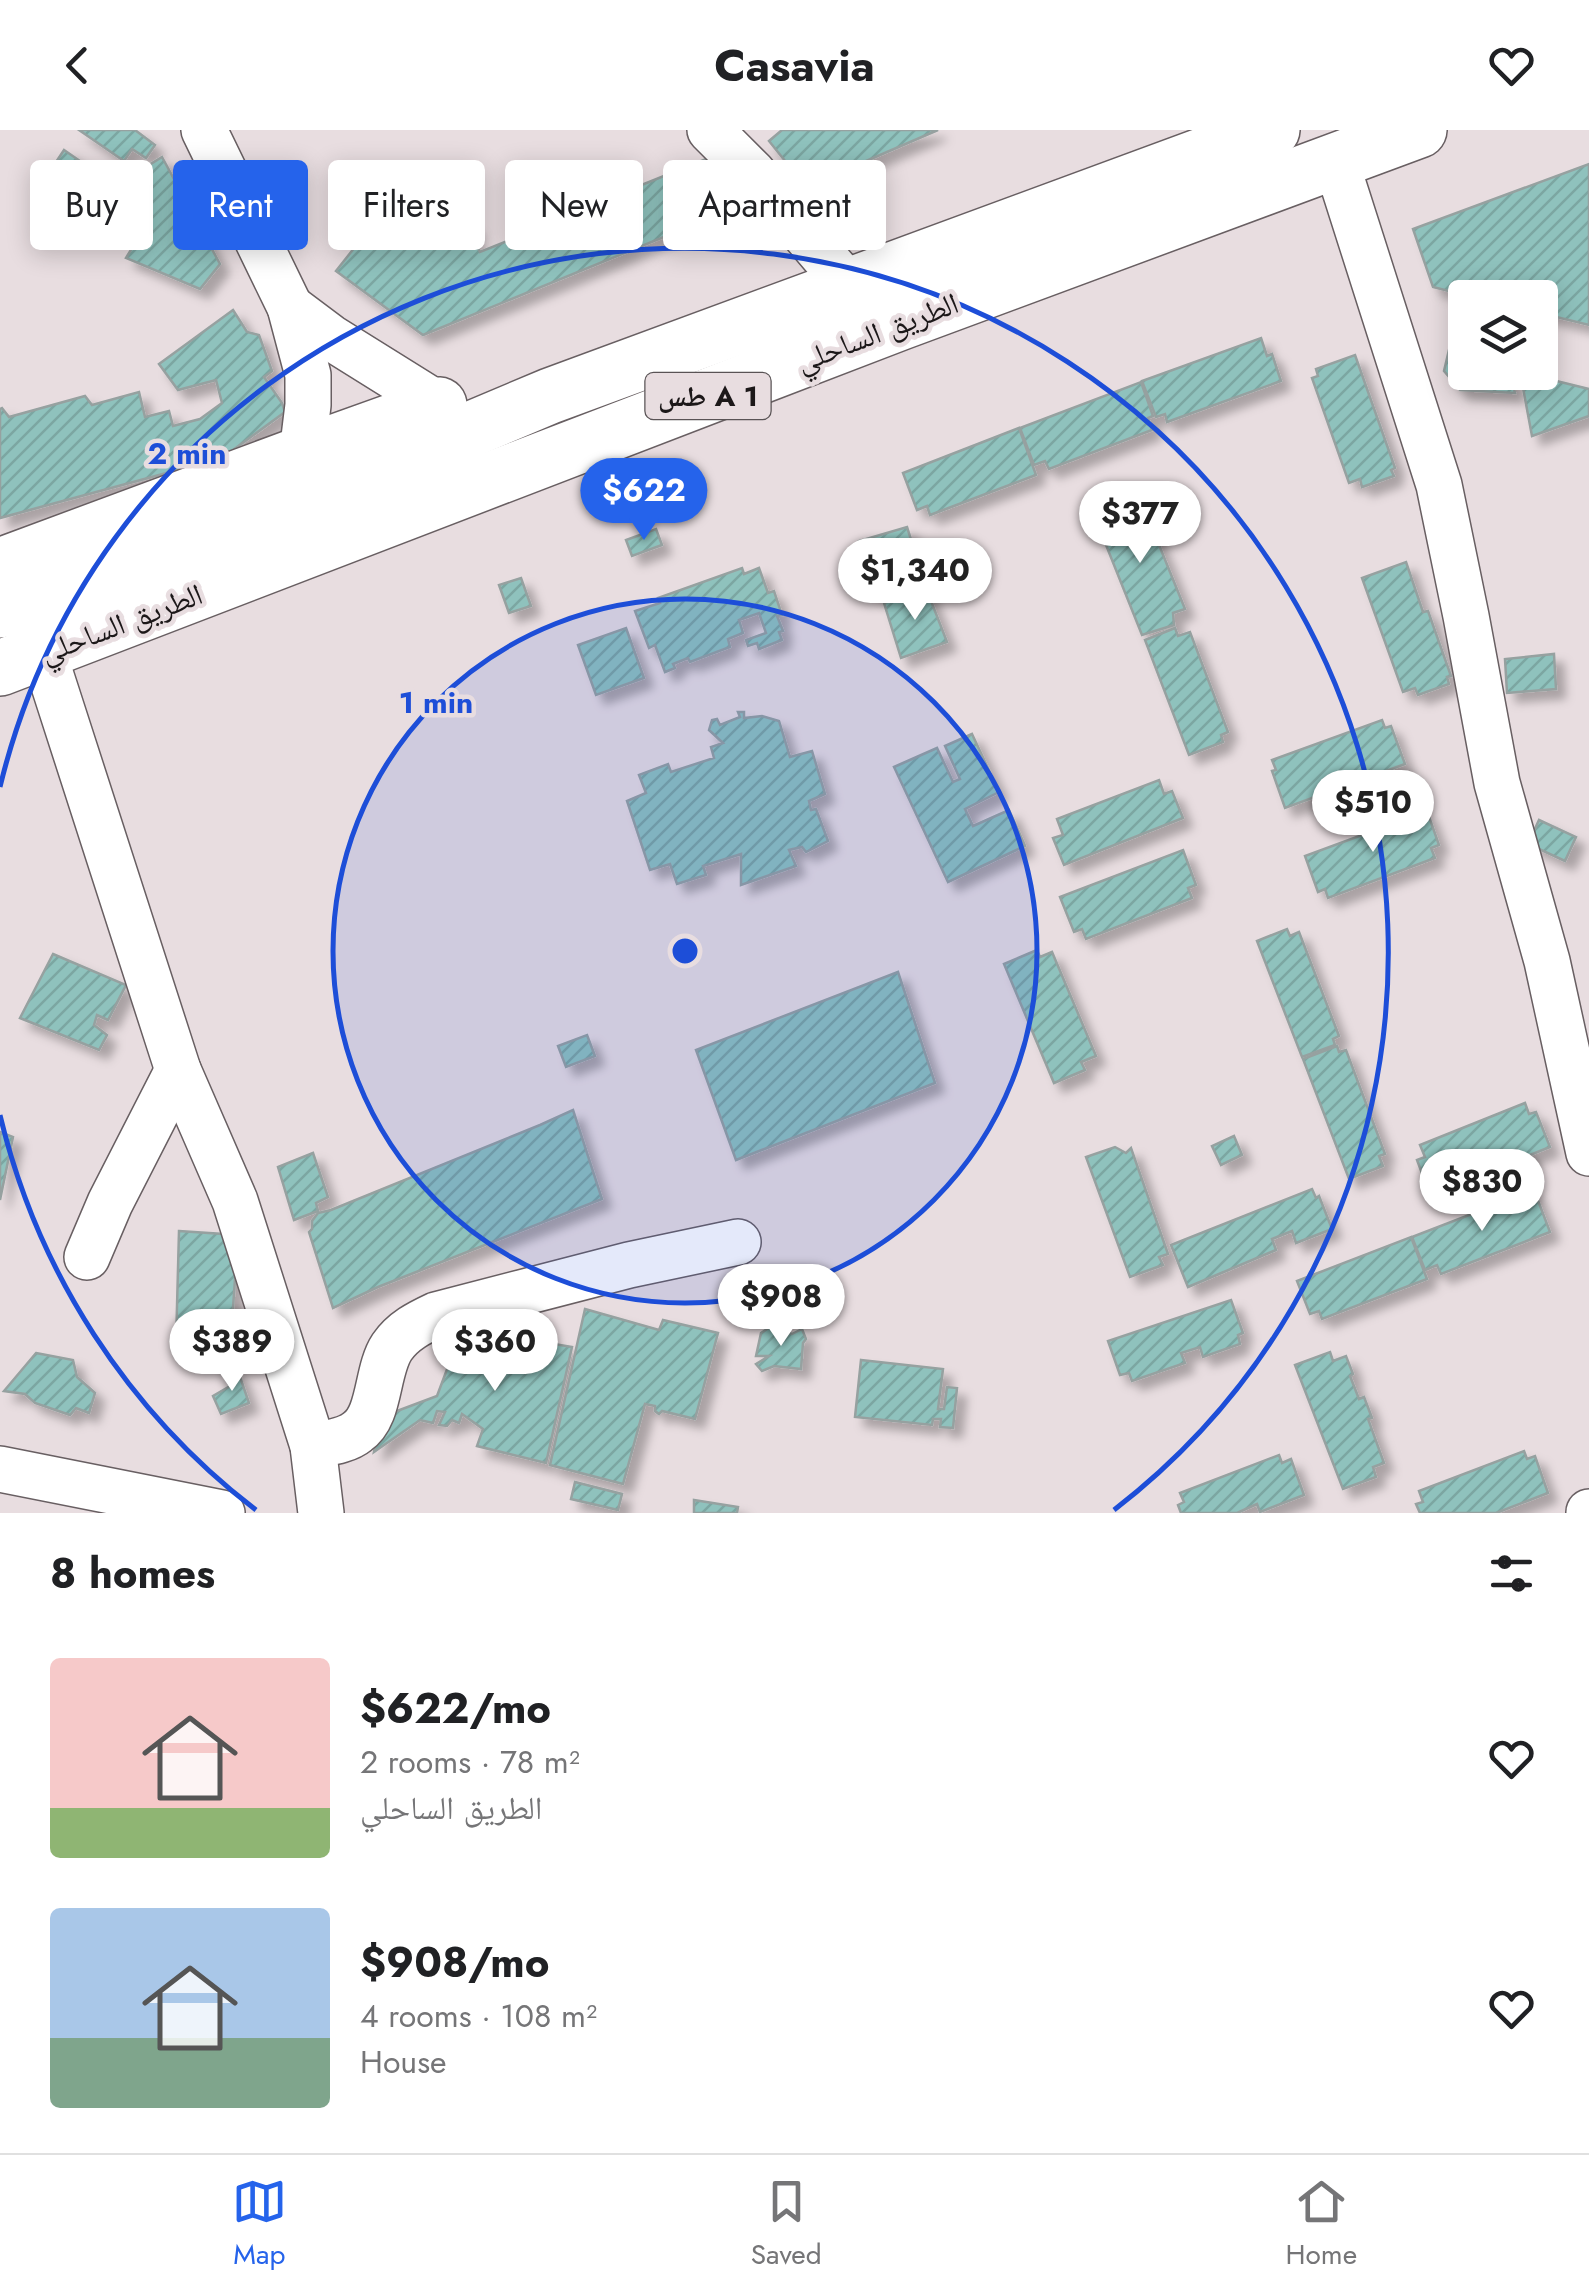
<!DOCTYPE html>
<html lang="en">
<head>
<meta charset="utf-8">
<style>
	body { margin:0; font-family:Jost,"Noto Naskh Arabic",sans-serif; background:#f2f2f2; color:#202124; height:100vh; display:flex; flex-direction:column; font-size:38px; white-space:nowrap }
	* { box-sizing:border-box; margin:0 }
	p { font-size:32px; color:#757577 }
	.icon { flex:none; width:55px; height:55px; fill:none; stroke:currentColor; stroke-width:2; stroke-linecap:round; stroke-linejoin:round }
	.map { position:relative; height:1383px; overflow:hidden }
	.panel { display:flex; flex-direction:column; background:#fff; flex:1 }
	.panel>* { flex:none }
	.hud { position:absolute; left:30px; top:30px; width:1000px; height:90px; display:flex; gap:20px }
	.tools { position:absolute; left:1448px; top:150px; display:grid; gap:20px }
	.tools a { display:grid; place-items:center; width:110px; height:110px; border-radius:10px; background:#fff; box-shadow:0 5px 25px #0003; font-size:50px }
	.price { position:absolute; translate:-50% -85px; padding:0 22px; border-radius:35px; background:#fff; color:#222; font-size:32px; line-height:65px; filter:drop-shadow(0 2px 5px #0008) }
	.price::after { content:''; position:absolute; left:50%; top:60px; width:30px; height:22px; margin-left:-15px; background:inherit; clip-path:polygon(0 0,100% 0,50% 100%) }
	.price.on { background:#2563eb; color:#fff }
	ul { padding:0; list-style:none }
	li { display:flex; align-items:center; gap:30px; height:250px; padding:0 50px }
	li span { display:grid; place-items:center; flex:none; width:280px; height:200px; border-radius:10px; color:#555 }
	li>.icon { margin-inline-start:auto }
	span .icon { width:120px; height:120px; fill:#fffc; stroke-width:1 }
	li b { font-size:42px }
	h2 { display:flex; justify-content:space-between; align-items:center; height:120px; padding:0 50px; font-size:42px }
	.chip { padding:0 35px; border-radius:10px; background:#fff; box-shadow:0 5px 25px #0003; font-size:35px; line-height:90px }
	.chip.on { background:#2563eb; color:#fff }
	header { display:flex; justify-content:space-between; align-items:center; height:130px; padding:0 50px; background:#fff; font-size:45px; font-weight:700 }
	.tab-bar { display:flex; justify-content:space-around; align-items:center; height:140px; border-top:2px solid #e0e0e0; background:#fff; font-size:28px; color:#757577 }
	.tab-bar a { display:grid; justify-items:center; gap:5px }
	.tab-bar .on { color:#2563eb }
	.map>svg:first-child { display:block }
	.building { fill:url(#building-hatch); stroke:#96a1a0; stroke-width:2.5; filter:url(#shadow) }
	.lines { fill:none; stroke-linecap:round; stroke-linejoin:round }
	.minor-casing { stroke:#685f62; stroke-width:48 }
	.highway-casing { stroke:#685f62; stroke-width:58 }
	.minor { stroke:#fff; stroke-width:45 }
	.highway { stroke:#fff; stroke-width:55 }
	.ring { fill:none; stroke:#1d4ed8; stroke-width:5 }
	.labels { text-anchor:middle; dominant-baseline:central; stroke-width:9; stroke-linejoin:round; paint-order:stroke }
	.shield { fill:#e8dde0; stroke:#595355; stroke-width:2.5 }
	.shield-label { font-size:28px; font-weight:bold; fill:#1c1819 }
	.street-label { font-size:30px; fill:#1c1819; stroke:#e8dde0 }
	.centre { fill:#1d4ed8; stroke:#e8dde0; stroke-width:5 }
	.ring-label { font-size:30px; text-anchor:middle; font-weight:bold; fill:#1d4ed8; stroke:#e8dde0; stroke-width:9; stroke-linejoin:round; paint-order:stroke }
</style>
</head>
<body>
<header><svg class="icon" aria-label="back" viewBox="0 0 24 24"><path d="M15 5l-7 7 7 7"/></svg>Casavia<svg class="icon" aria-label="heart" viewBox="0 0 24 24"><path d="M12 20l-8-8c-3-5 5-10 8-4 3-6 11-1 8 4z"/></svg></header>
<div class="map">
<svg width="1589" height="1383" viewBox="0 0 1589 1383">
	<defs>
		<pattern id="building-hatch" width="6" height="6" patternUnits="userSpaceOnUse" patternTransform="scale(2.5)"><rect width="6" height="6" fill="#8fc2bd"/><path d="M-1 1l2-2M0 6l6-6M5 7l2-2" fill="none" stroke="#7ba6a2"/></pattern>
		<filter id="shadow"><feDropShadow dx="9" dy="9" stdDeviation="5" flood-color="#0004"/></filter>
	</defs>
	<rect width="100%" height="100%" fill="#e8dde0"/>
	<g class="building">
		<polygon points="79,0 135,0 155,15 146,28 132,19 124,31"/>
		<polygon points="782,0 938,0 806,57 769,11"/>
		<polygon points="731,19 767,65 423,205 336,141 374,93 364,84 383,56 393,60 406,41 430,54 427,59 438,67 413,95 420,100 438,78 462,95 464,91 475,99 472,107 480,122 572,85 578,91 620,73 624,62"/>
		<polygon points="64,20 131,66 110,101 85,85 79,94 49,76 65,49 50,41"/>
		<polygon points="162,27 220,134 200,159 126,128 140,105 134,97 144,82 131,72 134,64 130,63 146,37"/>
		<polygon points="1589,34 1589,195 1540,183 1540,168 1476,168 1433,157 1413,99"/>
		<polygon points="233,180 247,202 259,205 272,241 264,247 282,273 285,282 222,328 0,388 0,279 2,278 9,287 85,266 92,275 139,262 145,287 169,281 173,296 200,289 222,273 216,250 178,260 159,234"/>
		<polygon points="1457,186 1465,188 1465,242 1510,242 1515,263 1460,260 1444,241"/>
		<polygon points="1261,208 1267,226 1272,224 1281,251 1167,292 1165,284 1156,287 1142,251"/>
		<polygon points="1355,225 1395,338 1391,340 1394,346 1362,357 1360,349 1349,353 1312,248 1318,246 1316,239"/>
		<polygon points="1520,242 1589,259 1589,286 1532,306"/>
		<polygon points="1141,252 1153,286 1148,288 1152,300 1049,339 1045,331 1034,335 1020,298"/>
		<polygon points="1019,298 1036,345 930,385 927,376 917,380 903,343"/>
		<polygon points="1130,370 1133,377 1142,373 1185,479 1173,483 1174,495 1142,505 1094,385"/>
		<polygon points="907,397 924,450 876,465 859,411"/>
		<polygon points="656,399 662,415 632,426 626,410"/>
		<polygon points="1406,432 1423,482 1428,481 1451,546 1447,547 1449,554 1418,565 1415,558 1403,562 1362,448"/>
		<polygon points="742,438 744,444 759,438 768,463 774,461 782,485 777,486 783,501 779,502 782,510 759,519 757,513 748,516 746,510 766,503 759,483 739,490 743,503 728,509 730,517 690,532 688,528 673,534 675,538 665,542 655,515 649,518 635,481 660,473 658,468"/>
		<polygon points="521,448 531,476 509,483 499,455"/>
		<polygon points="926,458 947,512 901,528 884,473"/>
		<polygon points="626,498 644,548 596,565 578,515"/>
		<polygon points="1175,498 1178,506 1190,502 1228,602 1221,605 1223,612 1189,625 1145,510"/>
		<polygon points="1554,524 1556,559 1507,563 1505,529"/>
		<polygon points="738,582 744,582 744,588 762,586 779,591 790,627 812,621 825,664 809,671 811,680 816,679 828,711 806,722 802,717 789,720 796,736 741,755 741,724 703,736 706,745 677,754 670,734 650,740 627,671 646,663 639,645 668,634 671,642 714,628 711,617 723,613 709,600 712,590 717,589 720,595 740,587"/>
		<polygon points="1382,590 1385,598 1391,596 1405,634 1285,678 1272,641 1276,640 1272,630"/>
		<polygon points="972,604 999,662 965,679 973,696 1009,680 1025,716 948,752 894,637 937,618 953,652 960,649 945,616"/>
		<polygon points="1159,650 1164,664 1172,661 1183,688 1064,735 1053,708 1063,705 1057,689"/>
		<polygon points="1427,681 1439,715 1431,718 1435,728 1328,768 1325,759 1318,762 1305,726"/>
		<polygon points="1539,690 1576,707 1565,731 1528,714"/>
		<polygon points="1183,720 1196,755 1188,758 1192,768 1086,809 1082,799 1074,802 1060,767"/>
		<polygon points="1287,799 1290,806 1299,802 1339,906 1333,909 1335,915 1302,927 1257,811"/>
		<polygon points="1037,820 1040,827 1052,822 1096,926 1081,932 1085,940 1054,953 1004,834"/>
		<polygon points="53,824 126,855 108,890 97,885 94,895 107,905 99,920 20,888"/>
		<polygon points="898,842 935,953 736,1030 696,920"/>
		<polygon points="587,905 595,926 566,937 558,916"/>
		<polygon points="1337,916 1339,922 1346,920 1385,1024 1379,1026 1383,1036 1349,1049 1303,929"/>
		<polygon points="1525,973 1529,984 1536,982 1550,1017 1430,1065 1417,1030 1425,1027 1420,1015"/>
		<polygon points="573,980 602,1069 378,1157 333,1178 309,1102 312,1099 312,1091 318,1083 331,1080 540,995"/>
		<polygon points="0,1002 13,1007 0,1070"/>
		<polygon points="1234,1006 1242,1025 1221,1035 1212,1016"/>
		<polygon points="1115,1017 1126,1023 1131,1018 1168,1124 1159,1127 1163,1135 1130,1147 1086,1027"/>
		<polygon points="313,1023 328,1067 316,1073 318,1081 294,1090 278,1037"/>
		<polygon points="1312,1059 1316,1068 1319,1066 1332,1099 1296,1113 1292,1101 1272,1109 1276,1120 1188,1157 1171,1115"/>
		<polygon points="1534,1060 1550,1102 1441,1144 1437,1135 1425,1140 1412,1107"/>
		<polygon points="179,1101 238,1105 230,1222 176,1214"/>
		<polygon points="1411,1107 1427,1149 1322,1189 1319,1181 1310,1184 1297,1151"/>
		<polygon points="1231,1170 1243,1203 1238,1205 1240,1214 1203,1227 1200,1217 1181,1223 1185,1233 1132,1251 1129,1243 1120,1245 1108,1211"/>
		<polygon points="585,1179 659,1200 663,1190 718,1203 695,1289 662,1281 659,1284 655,1281 655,1276 645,1274 623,1354 550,1335"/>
		<polygon points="456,1197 572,1217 546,1333 477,1316 483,1299 462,1284 459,1293 452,1290 447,1296 439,1295 445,1282 437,1281 433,1293 420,1290 374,1322 381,1287 437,1266 455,1218"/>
		<polygon points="770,1197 792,1204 802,1199 806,1209 803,1213 801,1239 774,1236 762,1241 756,1234 769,1226 756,1226 761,1203"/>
		<polygon points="1330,1222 1333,1231 1346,1226 1353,1244 1350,1246 1359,1269 1364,1267 1372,1288 1368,1289 1384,1333 1373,1337 1376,1347 1343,1359 1295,1235"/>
		<polygon points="36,1223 73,1230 77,1247 95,1263 89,1283 76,1278 70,1285 35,1273 25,1264 4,1261"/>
		<polygon points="861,1230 943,1239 938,1279 944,1279 947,1257 957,1258 953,1298 940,1297 941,1289 933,1289 932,1295 855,1287"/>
		<polygon points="238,1241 249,1273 221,1284 213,1266 230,1256 224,1246"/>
		<polygon points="1524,1321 1527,1329 1535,1326 1548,1363 1496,1383 1420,1383 1416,1374 1423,1372 1419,1361"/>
		<polygon points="1279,1325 1282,1333 1291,1329 1304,1365 1260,1382 1257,1374 1237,1383 1181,1383 1178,1375 1184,1372 1180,1363"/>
		<polygon points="575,1352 622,1364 618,1380 571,1369"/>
		<polygon points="694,1370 738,1377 737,1383 694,1383"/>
	</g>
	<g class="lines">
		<defs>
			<g id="minor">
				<polyline points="204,0 290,177 308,245 308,275 302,324"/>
				<polyline points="710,0 753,43 848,155"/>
				<polyline points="1336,32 1439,355 1466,486 1497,653 1547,831 1589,1023"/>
				<polyline points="290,177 330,207 439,275"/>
				<polyline points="50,543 178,940 235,1071 313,1316 321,1383"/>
				<polyline points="87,1127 110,1073 178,940"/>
				<path d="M313,1316c14,-3 33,-5 44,-14 24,-16 19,-61 35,-85 11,-16 27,-24 44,-32l193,-50 109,-23"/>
				<polyline points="0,1339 222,1383"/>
				<polyline points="1589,1383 1589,1382"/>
			</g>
			<g id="highway">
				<polyline points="0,436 302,324 439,275"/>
				<polyline points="0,480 360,346 550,266 1272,0"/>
				<polyline points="0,538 901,192 1419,0"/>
			</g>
		</defs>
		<use href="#minor" class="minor-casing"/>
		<use href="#highway" class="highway-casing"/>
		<use href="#minor" class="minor"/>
		<use href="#highway" class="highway"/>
	</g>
	<circle cx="685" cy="821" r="352" fill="#1d4ed8" fill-opacity=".12"/>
	<g class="ring">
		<circle cx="685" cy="821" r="352"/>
		<path d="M256 1380A704 704 0 0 1 0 985M0 657A704 704 0 1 1 1114 1380"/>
	</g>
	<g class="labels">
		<rect class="shield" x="645.5" y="243" width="125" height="46" rx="8"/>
		<g class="shield-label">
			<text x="708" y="266">طس A 1</text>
		</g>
		<g class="street-label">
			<text transform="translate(877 202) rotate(-21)">الطريق الساحلي</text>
			<text transform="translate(121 493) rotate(-21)">الطريق الساحلي</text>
		</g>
	</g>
	<circle cx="685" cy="821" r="15" class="centre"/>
	<g class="ring-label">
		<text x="187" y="334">2 min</text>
		<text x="436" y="583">1 min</text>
	</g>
</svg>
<div class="tools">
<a><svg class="icon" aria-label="layers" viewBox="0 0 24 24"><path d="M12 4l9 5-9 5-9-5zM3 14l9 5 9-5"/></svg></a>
</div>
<b class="price on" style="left:644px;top:413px">$622</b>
<b class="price" style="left:1140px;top:436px">$377</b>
<b class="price" style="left:915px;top:493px">$1,340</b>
<b class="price" style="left:1373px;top:725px">$510</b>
<b class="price" style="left:1482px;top:1104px">$830</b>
<b class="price" style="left:781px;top:1219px">$908</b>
<b class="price" style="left:232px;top:1264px">$389</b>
<b class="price" style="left:495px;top:1264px">$360</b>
<div class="hud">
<a class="chip">Buy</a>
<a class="chip on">Rent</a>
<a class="chip">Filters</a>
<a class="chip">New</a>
<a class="chip">Apartment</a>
</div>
</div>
<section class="panel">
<h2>8 homes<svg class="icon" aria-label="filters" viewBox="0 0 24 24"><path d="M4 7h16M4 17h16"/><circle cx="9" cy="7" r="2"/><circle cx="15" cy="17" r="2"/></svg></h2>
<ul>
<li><span style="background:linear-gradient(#f6c9c9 75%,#8fb573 0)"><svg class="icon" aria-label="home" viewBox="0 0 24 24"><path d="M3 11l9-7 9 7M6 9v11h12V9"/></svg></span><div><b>$622/mo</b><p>2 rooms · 78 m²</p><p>الطريق الساحلي</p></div><svg class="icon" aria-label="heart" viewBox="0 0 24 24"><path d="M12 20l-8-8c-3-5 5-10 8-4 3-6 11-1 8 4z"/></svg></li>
<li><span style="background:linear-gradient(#a9c7e8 65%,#7fa58c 0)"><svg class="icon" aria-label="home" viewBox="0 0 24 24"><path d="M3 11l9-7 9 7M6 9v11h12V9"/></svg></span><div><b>$908/mo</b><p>4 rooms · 108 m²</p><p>House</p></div><svg class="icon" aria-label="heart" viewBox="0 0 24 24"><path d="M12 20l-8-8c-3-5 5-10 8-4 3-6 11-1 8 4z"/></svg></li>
</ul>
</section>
<nav class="tab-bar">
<a class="on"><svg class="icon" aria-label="map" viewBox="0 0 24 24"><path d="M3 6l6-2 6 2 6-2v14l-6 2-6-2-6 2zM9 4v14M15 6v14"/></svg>Map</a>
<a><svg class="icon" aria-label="saved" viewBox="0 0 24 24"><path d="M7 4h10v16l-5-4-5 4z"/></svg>Saved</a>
<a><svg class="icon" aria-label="home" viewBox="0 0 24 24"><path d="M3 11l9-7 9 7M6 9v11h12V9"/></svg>Home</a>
</nav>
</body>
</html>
